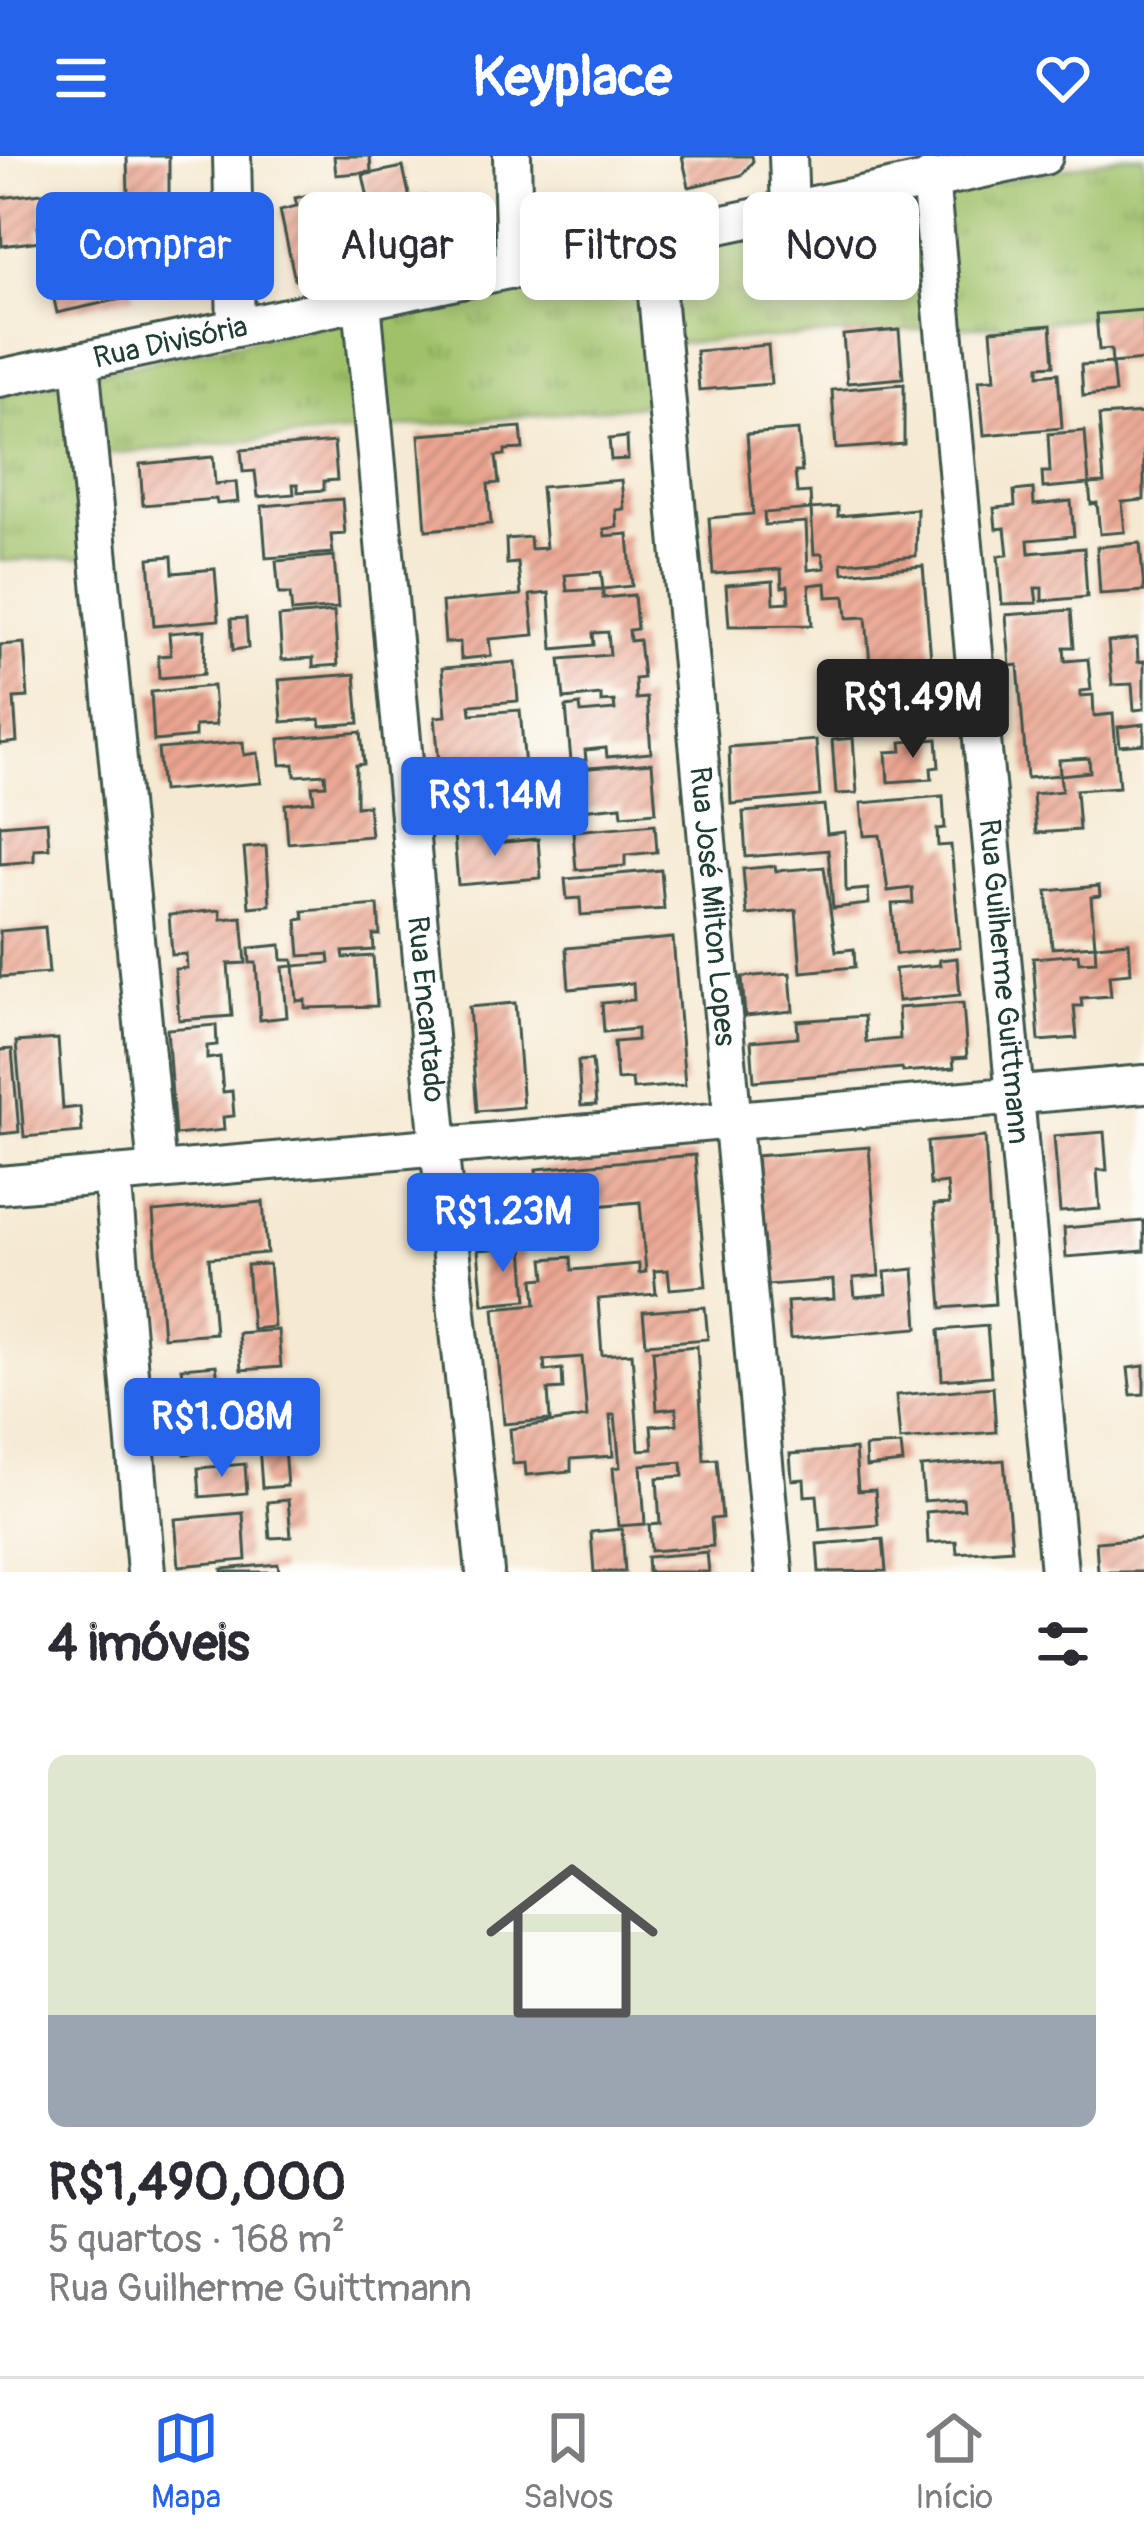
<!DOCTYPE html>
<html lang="pt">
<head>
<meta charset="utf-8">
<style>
	body { margin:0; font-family:Pangolin,sans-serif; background:#f7f7f7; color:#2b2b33; height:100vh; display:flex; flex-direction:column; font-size:45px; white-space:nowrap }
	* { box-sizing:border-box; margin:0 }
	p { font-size:39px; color:#7c7c81 }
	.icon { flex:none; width:66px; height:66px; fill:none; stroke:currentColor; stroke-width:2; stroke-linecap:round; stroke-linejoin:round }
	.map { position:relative; height:1416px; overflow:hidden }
	.panel { display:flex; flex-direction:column; background:#fff; flex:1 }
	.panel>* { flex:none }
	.guide { position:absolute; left:36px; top:36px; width:1074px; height:108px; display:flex; gap:24px }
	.price { position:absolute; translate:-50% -102px; padding:0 27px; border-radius:12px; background:#2563eb; color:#fff; font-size:39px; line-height:78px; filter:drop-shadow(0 3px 6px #0008) }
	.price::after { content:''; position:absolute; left:50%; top:72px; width:36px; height:27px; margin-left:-18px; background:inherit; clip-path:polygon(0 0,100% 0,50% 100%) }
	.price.current { background:#222; color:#fff }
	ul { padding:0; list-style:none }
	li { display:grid; align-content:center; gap:24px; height:636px; padding:0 48px }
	li span { display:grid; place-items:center; height:372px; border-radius:18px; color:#555 }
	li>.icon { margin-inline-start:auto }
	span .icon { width:216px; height:216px; fill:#fffc; stroke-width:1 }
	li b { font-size:51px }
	h2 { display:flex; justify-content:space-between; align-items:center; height:144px; padding:0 48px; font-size:51px }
	.tag { padding:0 42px; border-radius:18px; background:#fff; box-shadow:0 6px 18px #0003; font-size:42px; line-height:108px }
	.tag.current { background:#2563eb; color:#fff }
	header { display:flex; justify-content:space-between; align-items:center; height:156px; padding:0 48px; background:#2563eb; color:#fff; font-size:54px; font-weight:700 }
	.menu { display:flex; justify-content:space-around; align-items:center; height:168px; border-top:3px solid #e1e1e2; background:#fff; font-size:33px; color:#7c7c81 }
	.menu a { display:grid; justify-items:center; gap:6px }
	.menu .current { color:#2563eb }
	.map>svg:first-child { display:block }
	.park { fill:url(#park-tufts); stroke:#607f4e; stroke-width:3 }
	.building { fill:url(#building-hatch); fill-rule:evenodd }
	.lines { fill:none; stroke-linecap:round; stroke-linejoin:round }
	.minor-casing { stroke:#3f574c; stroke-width:42 }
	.minor { stroke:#fff; stroke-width:36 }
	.labels { text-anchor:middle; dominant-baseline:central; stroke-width:9; stroke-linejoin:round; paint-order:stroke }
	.street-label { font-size:30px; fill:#1f3d34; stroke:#fdfcf7 }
</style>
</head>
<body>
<header><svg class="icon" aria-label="menu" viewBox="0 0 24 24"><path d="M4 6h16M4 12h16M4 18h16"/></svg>Keyplace<svg class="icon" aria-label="heart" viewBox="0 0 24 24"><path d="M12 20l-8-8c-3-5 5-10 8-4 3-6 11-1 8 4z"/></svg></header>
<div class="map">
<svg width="1144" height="1416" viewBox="0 0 1144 1416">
	<defs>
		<pattern id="park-tufts" width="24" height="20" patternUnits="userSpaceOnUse" patternTransform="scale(3)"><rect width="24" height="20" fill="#a0c169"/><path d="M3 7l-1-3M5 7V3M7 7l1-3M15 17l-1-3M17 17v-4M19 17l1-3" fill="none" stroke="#829e57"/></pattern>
		<pattern id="building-hatch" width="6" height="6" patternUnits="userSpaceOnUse" patternTransform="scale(3)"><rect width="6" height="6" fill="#eba591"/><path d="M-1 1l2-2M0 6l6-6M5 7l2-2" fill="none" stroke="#be8877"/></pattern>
	</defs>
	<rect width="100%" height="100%" fill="#fdfcf7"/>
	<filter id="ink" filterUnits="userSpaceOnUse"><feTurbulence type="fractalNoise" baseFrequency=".00833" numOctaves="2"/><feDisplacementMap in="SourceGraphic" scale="24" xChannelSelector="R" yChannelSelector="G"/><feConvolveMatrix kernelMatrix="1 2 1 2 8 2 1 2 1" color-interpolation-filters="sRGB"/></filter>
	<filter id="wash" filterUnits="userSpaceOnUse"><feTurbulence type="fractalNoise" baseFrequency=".004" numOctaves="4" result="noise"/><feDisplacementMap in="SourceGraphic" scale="48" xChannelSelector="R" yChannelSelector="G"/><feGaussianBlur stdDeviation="2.7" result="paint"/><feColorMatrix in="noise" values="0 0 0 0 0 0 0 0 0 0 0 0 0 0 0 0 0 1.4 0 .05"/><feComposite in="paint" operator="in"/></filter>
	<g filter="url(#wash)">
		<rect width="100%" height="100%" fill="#f5e9d1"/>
		<polygon class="park" points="1123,0 1144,0 1144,155 1038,167 648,189 647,249 106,298 84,401 0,405 0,237"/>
		<g id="blocks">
			<g class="building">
				<polygon points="127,0 169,0 169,38 128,40"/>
				<polygon points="334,0 370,0 371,16 336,19"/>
				<polygon points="682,0 752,0 753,5 742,19 689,31"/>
				<polygon points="403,11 410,43 425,40 431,71 419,90 393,96 391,90 379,93 363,19"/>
				<polygon points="42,37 46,70 38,71 40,85 2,90 0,42"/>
				<polygon points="314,38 323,82 300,87 302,96 322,92 327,117 295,124 280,54 297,50 295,42"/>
				<polygon points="363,42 374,94 334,102 323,51"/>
				<polygon points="119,69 127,106 137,104 139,114 129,116 134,140 57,157 45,102 49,101 46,85"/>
				<polygon points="1144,154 1144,204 1112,207 1111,193 1099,194 1096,158"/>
				<polygon points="1051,169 1054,209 1039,210 1039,219 1058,217 1062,272 984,279 979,224 995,223 991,174"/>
				<polygon points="899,174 903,222 847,227 843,179"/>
				<polygon points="768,189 771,228 699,234 696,195"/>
				<polygon points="1112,207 1115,237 1083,240 1081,209"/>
				<polygon points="904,228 904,288 836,293 832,234"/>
				<polygon points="1144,257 1144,344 1122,346 1125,376 1100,378 1097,347 1091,348 1089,328 1104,327 1099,260"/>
				<polygon points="521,271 523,293 505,294 505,299 496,300 499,327 488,328 491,368 426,374 419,279"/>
				<path d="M798,274l4,42h-7l2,21 13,-1 1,17 27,-2v9l79,-7 -1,47 -74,7 1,10 80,-7 9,105 -61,5 -5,-59 -19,1 -2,-22 -18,1 -1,-14 -17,2 3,40 -83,1 -3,-41 47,-4 1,22 15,-1 -1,-16 -6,1 -1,-18 -68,5 -4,-56 44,-4 -6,-80zM811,353l3,45h8l3,14 -17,2 -2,-48 -41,3 -1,-12z"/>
				<polygon points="1085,275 1089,328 1043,332 1042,316 1050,316 1048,278"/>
				<polygon points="627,281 628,303 611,304 609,283"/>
				<polygon points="334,286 337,324 324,325 324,334 298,336 298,328 293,328 294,338 258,341 255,315 243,316 241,294"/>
				<polygon points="213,301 215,328 236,326 238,346 217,348 216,343 143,349 140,308"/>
				<path d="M621,324l3,29 -8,1 1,17 -13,2 1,7 23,-2 4,52 -29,3v9l31,-3 3,34 -8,1 1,11 9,-1 4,38 -8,1 1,20 11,-1 4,55 -44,4 -1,-9 -21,2 1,10 -15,1 -5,-54 14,-2 1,8 34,-3 -1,-9 -13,1v-7l-37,4 -4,-40 50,-4 -2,-23 -15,1 1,12 -41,4 -4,-56 -19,2 4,40 -45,4 2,17 -30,3 -1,-17 -15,1 -3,-41 79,-7 -3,-32 -11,1 -1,-25 24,-2 1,12 15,-1 -5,-61zM601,416l2,17 -36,2 -2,-16z"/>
				<polygon points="1033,333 1034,349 1071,345 1074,380 1028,384 1029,397 1084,392 1087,441 1042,445 1042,432 1035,432 1037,447 1002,448 998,400 1008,399 1005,372 996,373 994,352 1015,350 1014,335"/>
				<polygon points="342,343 345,378 331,379 333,397 266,402 262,350"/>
				<polygon points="1140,387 1144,435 1100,438 1097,391"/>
				<polygon points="172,400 173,417 215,413 219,464 154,470 149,402"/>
				<polygon points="334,400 338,452 292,456 290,438 279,438 276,405"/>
				<polygon points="1071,454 1074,491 1064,491 1065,505 1088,503 1091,534 1080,535 1080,540 1093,539 1094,560 1113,558 1119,631 1076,634 1079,674 1036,677 1033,638 1062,635 1060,619 1090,616 1089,602 1059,604 1060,619 1027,622 1018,509 1010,510 1006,459"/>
				<polygon points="334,456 338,509 313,511 313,502 282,504 279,461"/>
				<polygon points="246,462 248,492 233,494 231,463"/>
				<polygon points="205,474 204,518 159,522 158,500 171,499 169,477"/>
				<polygon points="1137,483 1138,506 1144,505 1144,553 1134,554 1132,528 1112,529 1108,486"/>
				<polygon points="24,487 28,541 14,542 17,586 0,588 0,489"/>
				<polygon points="515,506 518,545 470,549 471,558 520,554 527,634 454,641 452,618 440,619 435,561 446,560 442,512"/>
				<polygon points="355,518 359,567 321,570 320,563 282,566 279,524"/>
				<polygon points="213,530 216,569 195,570 195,581 154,585 151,536"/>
				<polygon points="1144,568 1144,588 1120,590 1118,571"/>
				<polygon points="361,576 364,608 356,609 356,650 368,649 371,680 288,687 285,648 314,645 312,630 326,629 325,618 295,620 294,608 281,609 279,583"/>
				<polygon points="853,582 857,637 836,638 832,584"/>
				<polygon points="937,583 939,611 931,612 932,623 888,626 886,596 902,595 901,586"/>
				<polygon points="816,584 820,640 731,648 729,591"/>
				<polygon points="243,586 244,599 258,597 261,627 162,635 158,593"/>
				<polygon points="652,607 656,656 622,659 621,650 580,654 577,613"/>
				<polygon points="943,640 945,672 937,673 938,690 951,689 960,792 896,798 892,748 913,747 912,732 888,735 880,679 864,680 861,647"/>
				<polygon points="824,649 827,678 845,676 846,735 868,733 869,748 833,752 828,694 746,701 743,656"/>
				<polygon points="47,665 49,692 34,693 34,705 0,708 0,669"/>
				<polygon points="655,668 657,696 625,699 625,710 576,714 573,675"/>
				<polygon points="493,676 494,687 538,683 541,722 458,729 454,679"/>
				<polygon points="266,690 270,749 249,751 244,692"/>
				<polygon points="775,710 776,715 824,711 836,795 854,793 855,811 801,816 796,754 747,759 743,713"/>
				<polygon points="661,714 664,753 581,759 580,742 567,743 565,723"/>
				<polygon points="1099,730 1100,740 1091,741 1095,789 1052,792 1047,735"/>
				<polygon points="378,749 380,779 373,779 374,794 343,796 344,802 373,800 377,850 305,852 305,844 297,845 294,810 330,807 329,798 300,800 297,764 304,763 303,755"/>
				<polygon points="220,754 221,763 242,761 246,807 228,808 232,860 179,864 175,813 187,812 186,798 172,799 169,759"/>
				<polygon points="45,771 49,817 0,821 0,775"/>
				<polygon points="673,782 685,929 633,933 632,923 617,924 614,886 637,884 637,873 604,876 602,847 634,844 633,827 569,833 566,792"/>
				<polygon points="1129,786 1131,817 1109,819 1111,840 1081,842 1082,850 1074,850 1077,882 1039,885 1033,802 1078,798 1079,806 1096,805 1095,789"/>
				<polygon points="281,789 282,804 293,804 294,810 283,811 287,861 260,864 256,807 250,807 249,792"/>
				<polygon points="957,802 960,839 898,845 895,813 940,809 939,804"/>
				<polygon points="790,817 793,855 745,860 742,821"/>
				<polygon points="515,847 523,951 477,955 469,851"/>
				<polygon points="963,847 967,901 953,902 954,912 903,916 902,912 754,925 751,885 798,881 797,865 864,860 866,886 900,883 898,852"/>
				<polygon points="216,869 217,889 207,890 207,903 220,901 223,936 232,935 234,960 223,961 224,974 175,979 167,873"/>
				<polygon points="58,883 63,953 80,951 82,976 24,981 16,886"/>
				<polygon points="12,893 19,976 0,978 0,894"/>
				<polygon points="592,904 596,949 581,950 578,905"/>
				<polygon points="1104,976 1107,1014 1097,1014 1100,1053 1060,1056 1054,980"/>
				<polygon points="985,981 995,1148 942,1152 934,1049 949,1048 947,1027 930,1029 927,986"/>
				<polygon points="869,991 879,1120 853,1122 855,1141 887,1138 885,1116 914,1113 918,1172 790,1183 787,1146 834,1143 833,1124 767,1129 756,1000"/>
				<polygon points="695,999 706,1130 670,1133 668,1114 654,1115 656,1138 598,1143 602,1199 632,1197 639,1294 653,1293 651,1270 677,1268 676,1252 657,1254 653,1194 697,1190 704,1304 717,1303 722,1362 711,1363 713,1390 651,1395 649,1369 660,1368 657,1322 683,1320 682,1306 641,1309 645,1368 618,1370 613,1312 620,1311 615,1259 610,1259 613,1300 571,1303 571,1315 526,1319 525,1307 513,1308 510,1273 587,1261 582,1201 544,1204 545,1215 562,1213 563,1233 548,1234 550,1264 504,1268 494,1152 536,1148 534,1123 546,1122 544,1103 571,1101 572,1114 639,1108 639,1117 646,1116 640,1046 584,1051 583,1040 570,1041 571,1052 540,1054 536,1013"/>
				<polygon points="516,1032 519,1061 483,1064 481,1035"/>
				<polygon points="263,1046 267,1097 209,1102 215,1177 163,1181 153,1056"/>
				<polygon points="1144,1065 1144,1095 1066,1101 1064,1072"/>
				<polygon points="523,1091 527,1144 483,1148 478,1094"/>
				<polygon points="269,1108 274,1171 252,1173 247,1109"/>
				<polygon points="705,1151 708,1183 646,1188 643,1156"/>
				<polygon points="987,1170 991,1220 942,1224 939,1174"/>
				<polygon points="278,1174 281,1211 241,1214 238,1177"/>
				<polygon points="216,1209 227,1294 185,1298 182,1260 190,1260 181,1212"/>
				<polygon points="1144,1210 1144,1238 1131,1239 1128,1212"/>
				<polygon points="279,1229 287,1330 262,1332 255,1231"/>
				<polygon points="993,1231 996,1276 900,1284 896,1239"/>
				<polygon points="901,1289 903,1307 866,1311 865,1291"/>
				<polygon points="855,1293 858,1335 875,1334 878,1369 820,1374 817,1339 805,1340 804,1323 792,1324 790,1298"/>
				<polygon points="1004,1304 1012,1393 957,1397 956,1385 928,1387 926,1356 964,1353 963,1342 924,1345 921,1311"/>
				<polygon points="245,1308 247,1337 200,1341 198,1312"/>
				<polygon points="288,1344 291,1381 270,1382 267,1346"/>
				<polygon points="243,1357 246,1404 179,1410 175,1363"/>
				<polygon points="622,1373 625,1416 594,1416 591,1376"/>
				<polygon points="1144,1382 1144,1416 1098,1416 1096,1386"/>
				<polygon points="883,1383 886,1415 819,1416 817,1388"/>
				<polygon points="707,1396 709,1416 648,1416 647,1401"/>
				<polygon points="278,1408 279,1416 222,1416 222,1413"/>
			</g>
		</g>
	</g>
	<g filter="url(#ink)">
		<use href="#blocks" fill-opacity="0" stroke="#3f574c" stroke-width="3"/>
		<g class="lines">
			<defs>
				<g id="minor">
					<polyline points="232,0 236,172"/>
					<polyline points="512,0 515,114"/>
					<polyline points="788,0 790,54"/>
					<path id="s1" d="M930,22l129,1394"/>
					<path id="s2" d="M652,84l122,1332"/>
					<path id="s3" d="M362,145l77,845 46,426"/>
					<polyline points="80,205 157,1014"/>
					<path id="s4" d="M0,222l1044,-222"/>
					<polyline points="112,1018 146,1416"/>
					<polyline points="0,1029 1144,928"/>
				</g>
			</defs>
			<use href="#minor" class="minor-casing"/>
			<use href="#minor" class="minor"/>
		</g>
	</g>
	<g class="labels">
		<g class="street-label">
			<text stroke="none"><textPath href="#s4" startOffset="174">Rua Divisória</textPath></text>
			<text stroke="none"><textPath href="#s2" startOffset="669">Rua José Milton Lopes</textPath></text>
			<text stroke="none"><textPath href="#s1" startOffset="807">Rua Guilherme Guittmann</textPath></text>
			<text stroke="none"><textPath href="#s3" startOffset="711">Rua Encantado</textPath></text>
		</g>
	</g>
</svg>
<b class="price current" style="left:913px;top:605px">R$1.49M</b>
<b class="price" style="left:495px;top:703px">R$1.14M</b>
<b class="price" style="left:503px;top:1119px">R$1.23M</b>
<b class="price" style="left:222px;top:1324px">R$1.08M</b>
<div class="guide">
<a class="tag current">Comprar</a>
<a class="tag">Alugar</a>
<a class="tag">Filtros</a>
<a class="tag">Novo</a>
</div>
</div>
<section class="panel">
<h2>4 imóveis<svg class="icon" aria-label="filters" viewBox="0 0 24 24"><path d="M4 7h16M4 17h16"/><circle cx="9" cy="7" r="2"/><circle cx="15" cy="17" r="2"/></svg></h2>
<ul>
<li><span style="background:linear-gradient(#dfe7d0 70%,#9aa5b1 0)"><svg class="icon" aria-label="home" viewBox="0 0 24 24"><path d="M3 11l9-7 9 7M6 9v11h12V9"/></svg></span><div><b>R$1,490,000</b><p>5 quartos · 168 m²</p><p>Rua Guilherme Guittmann</p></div></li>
</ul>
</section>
<nav class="menu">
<a class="current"><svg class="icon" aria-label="map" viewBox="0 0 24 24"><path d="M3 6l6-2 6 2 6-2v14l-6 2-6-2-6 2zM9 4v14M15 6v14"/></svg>Mapa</a>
<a><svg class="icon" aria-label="saved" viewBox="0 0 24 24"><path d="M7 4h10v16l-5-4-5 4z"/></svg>Salvos</a>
<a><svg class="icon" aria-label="home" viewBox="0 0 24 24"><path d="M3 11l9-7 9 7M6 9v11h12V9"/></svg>Início</a>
</nav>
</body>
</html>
